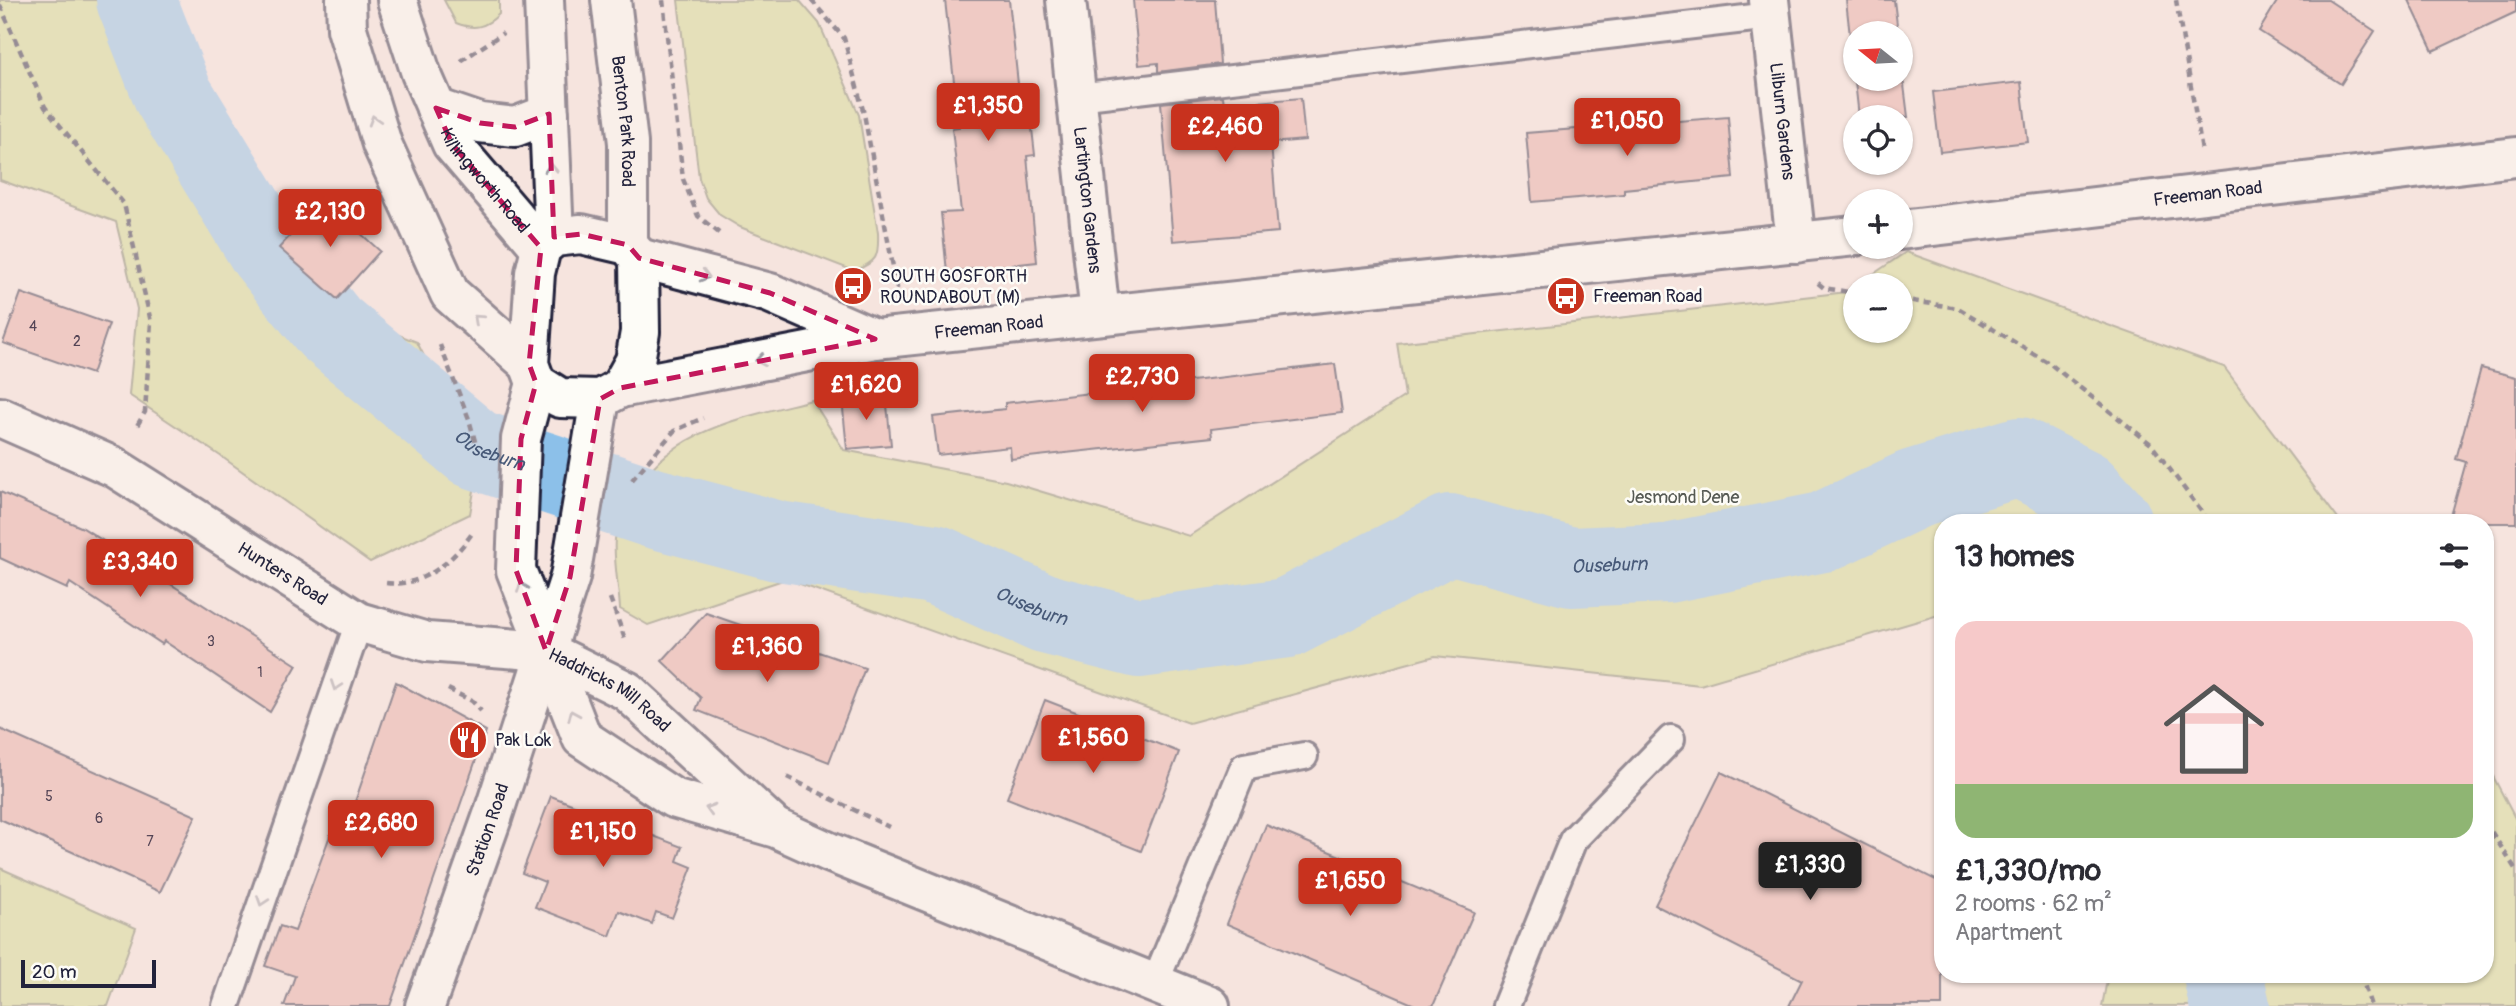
<!DOCTYPE html>
<html lang="en">
<head>
<meta charset="utf-8">
<style>
	body { margin:0; font-family:Pangolin,sans-serif; background:#f7f7f7; color:#2b2b33; height:100vh; display:flex; flex-direction:column; font-size:26px; white-space:nowrap }
	* { box-sizing:border-box; margin:0 }
	p { font-size:23px; color:#7c7c81 }
	.icon { flex:none; width:38px; height:38px; fill:none; stroke:currentColor; stroke-width:2; stroke-linecap:round; stroke-linejoin:round }
	.map { position:relative; flex:1; overflow:hidden }
	.side { position:absolute; left:1934px; top:514px; width:560px; height:469px; display:flex; flex-direction:column; background:#fff; border-radius:28px; box-shadow:0 2px 5px #0004 }
	.side>* { flex:none }
	.needle { width:46px; rotate:288deg }
	.buttons { position:absolute; left:1843px; top:21px; display:grid; gap:14px }
	.buttons a { display:grid; place-items:center; width:70px; height:70px; border-radius:50%; background:#fff; box-shadow:0 2px 5px #0004; font-size:35px }
	.scale { position:absolute; left:21px; bottom:18px; width:135px; box-sizing:border-box; padding-left:7px; border:4px solid #22223b; border-top:0; font-size:19px; line-height:24px; white-space:nowrap; color:#22223b; -webkit-text-stroke:5px #fdfcf7; paint-order:stroke }
	.price { position:absolute; translate:-50% -60px; padding:0 16px; border-radius:7px; background:#c8321e; color:#fff; font-size:23px; line-height:46px; filter:drop-shadow(0 2px 4px #0008) }
	.price::after { content:''; position:absolute; left:50%; top:42px; width:21px; height:16px; margin-left:-10px; background:inherit; clip-path:polygon(0 0,100% 0,50% 100%) }
	.price.current { background:#222; color:#fff }
	ul { padding:0; list-style:none }
	li { display:grid; align-content:center; gap:14px; height:371px; padding:0 21px }
	li+li { border-top:2px solid #e1e1e2 }
	li span { display:grid; place-items:center; height:217px; border-radius:21px; color:#555 }
	li>.icon { margin-inline-start:auto }
	span .icon { width:126px; height:126px; fill:#fffc; stroke-width:1 }
	li b { font-size:30px }
	h2 { display:flex; justify-content:space-between; align-items:center; height:84px; padding:0 21px; font-size:30px }
	.map>svg:first-child { display:block }
	.green { fill:#d0db8e; stroke:#797e64; stroke-width:2 }
	.lines { fill:none; stroke-linecap:round; stroke-linejoin:round }
	.river { stroke:#8cc0e9; stroke-width:80 }
	.building { fill:#e7aca4; stroke:#22223b; stroke-width:2 }
	.lane-casing { stroke:#22223b; stroke-width:32 }
	.street-casing { stroke:#22223b; stroke-width:44 }
	.secondary-casing { stroke:#22223b; stroke-width:44 }
	.primary-casing { stroke:#22223b; stroke-width:44 }
	.path { stroke:#22223b; stroke-width:4.5; stroke-dasharray:7 5; stroke-linecap:butt }
	.lane { stroke:#fdfcf7; stroke-width:26 }
	.street { stroke:#fdfcf7; stroke-width:38 }
	.secondary { stroke:#fdfcf7; stroke-width:38 }
	.primary { stroke:#fdfcf7; stroke-width:38 }
	.oneway { stroke:#9a9aa2 }
	.marked { fill:none; stroke:#c2185b; stroke-width:5; stroke-dasharray:14 9; stroke-linejoin:round }
	.labels { text-anchor:middle; dominant-baseline:central; stroke-width:5; stroke-linejoin:round; paint-order:stroke }
	.number-label { font-size:14px; fill:#534455 }
	.street-label { font-size:18px; fill:#22223b; stroke:#fdfcf7 }
	.poi-label { font-size:18px; fill:#22223b; stroke:#fdfcf7; text-anchor:start }
	.park-label { font-size:18px; fill:#565a54; stroke:#fdfcf7 }
	.water-label { font-size:19px; font-style:italic; fill:#475978; stroke:#fdfcf7 }
</style>
</head>
<body>
<div class="map">
<svg width="2516" height="1006" viewBox="0 0 2516 1006">
	<rect width="100%" height="100%" fill="#f6e4de"/>
	<filter id="ink" filterUnits="userSpaceOnUse"><feTurbulence type="fractalNoise" baseFrequency=".0143" numOctaves="2"/><feDisplacementMap in="SourceGraphic" scale="14" xChannelSelector="R" yChannelSelector="G"/><feConvolveMatrix kernelMatrix="1 2 1 2 8 2 1 2 1" color-interpolation-filters="sRGB"/></filter>
	<g filter="url(#ink)">
		<g class="green">
			<polygon points="0,0 152,0 252,208 333,309 417,342 442,392 476,479 470,514 370,562 222,457 129,395 137,309 116,222 0,180"/>
			<path d="M444,0h55v14c-14,14 -25,16 -43,9z"/>
			<path d="M678,0h121l20,23 40,92 19,118c1,24 -1,29 -24,38l-114,-44 -20,-12 -14,-17 -7,-20z"/>
			<path d="M1906,252l318,115 117,156h-399v91l-242,71 -265,-29 -246,67 -403,-144 -138,46 -28,-16c-1,-21 -7,-49 -5,-70 2,-13 9,-29 15,-40 37,-70 112,-81 182,-99l32,50 162,31 183,55 216,-140 -8,-53 450,-51 8,-5v44h45v-46h-43z"/>
			<polygon points="2485,761 2516,820 2516,1006 2102,1006 2108,975 2485,975"/>
			<polygon points="0,868 136,928 108,1006 0,1006"/>
		</g>
		<g class="lines">
			<g class="river">
				<path id="s1" d="M136,0l37,95 95,156 62,77 145,121 178,59 125,33 156,23 111,50 94,24 148,-20 163,-84 121,33 96,-4 156,-31 91,-43 105,-32 63,32 31,34"/>
				<polyline points="2223,975 2230,1006"/>
			</g>
		</g>
		<g class="building">
			<polygon points="945,0 1009,0 1022,121 1031,120 1035,155 1027,156 1037,262 947,272 941,213 961,212 952,128 959,127"/>
			<polygon points="1133,0 1215,0 1220,64 1158,72 1158,63 1139,65"/>
			<polygon points="1846,0 1894,0 1898,33 1855,33 1855,79 1900,79 1900,53 1908,117 1859,117"/>
			<polygon points="2278,0 2328,0 2375,31 2341,84 2259,31"/>
			<polygon points="2409,0 2516,0 2516,12 2433,51"/>
			<polygon points="2021,82 2028,142 1940,152 1933,92"/>
			<polygon points="1223,96 1224,105 1301,98 1305,140 1271,143 1278,232 1173,241 1161,103"/>
			<polygon points="1728,117 1733,178 1624,189 1624,194 1532,202 1526,133"/>
			<polygon points="323,199 380,251 337,299 279,248"/>
			<polygon points="21,293 109,324 92,374 3,343"/>
			<polygon points="1335,364 1342,413 1211,429 1212,437 1011,459 1010,447 938,455 933,417 1005,409 1005,403"/>
			<polygon points="2481,368 2516,377 2516,523 2449,523 2466,462 2456,459"/>
			<polygon points="886,395 891,445 847,449 842,399"/>
			<polygon points="0,492 83,528 297,665 270,712 164,641 162,644 70,583 67,589 0,558"/>
			<polygon points="706,613 865,668 829,762 696,710 701,698 662,661"/>
			<polygon points="396,682 486,731 390,1006 284,1006 295,976 265,966 280,926 295,931 332,830 344,834"/>
			<polygon points="1045,700 1179,752 1141,851 1007,798"/>
			<polygon points="0,729 196,816 160,892 0,819"/>
			<polygon points="1721,772 1942,883 1942,1006 1789,1006 1802,980 1655,905"/>
			<polygon points="551,796 682,847 677,861 692,867 672,918 656,912 652,924 619,911 610,936 535,907 545,882 522,873"/>
			<polygon points="1266,825 1474,912 1433,1006 1417,1006 1227,924"/>
		</g>
		<g class="lines">
			<defs>
				<g id="lane">
					<polyline points="1077,97 1771,16"/>
					<polyline points="1154,985 1244,767 1304,756"/>
					<polyline points="226,1006 359,622"/>
					<polyline points="1506,1006 1573,840 1671,739"/>
				</g>
				<g id="street">
					<path id="s2" d="M1066,0l34,315"/>
					<path id="s3" d="M1769,0l27,243"/>
					<path id="s4" d="M0,417l114,50 245,155 68,20 119,9"/>
				</g>
				<g id="secondary">
					<path id="s5" d="M1900,230l616,-73"/>
					<polyline points="639,258 770,293 875,339"/>
					<path id="s6" d="M620,388l255,-49 980,-103"/>
				</g>
				<g id="primary">
					<polyline points="346,0 347,29 382,144 450,294 529,364"/>
					<path id="s7" d="M397,0l24,73 31,71 89,104"/>
					<polyline points="544,0 554,237"/>
					<path id="s8" d="M611,0l17,143v102"/>
					<polyline points="436,108 480,123 515,127 549,114"/>
					<polygon points="581,234 628,245 639,258 640,332 635,361 620,388 600,399 560,398 536,383 529,364 535,273 541,248 554,237"/>
					<polyline points="536,383 521,439 516,570 582,738 673,798 776,828 829,852 1210,1006"/>
					<path id="s9" d="M546,651l81,40 143,132"/>
					<path id="s10" d="M425,1006l68,-191 77,-238 30,-178"/>
				</g>
			</defs>
			<use href="#lane" class="lane-casing"/>
			<use href="#street" class="street-casing"/>
			<use href="#secondary" class="secondary-casing"/>
			<use href="#primary" class="primary-casing"/>
			<g class="path">
				<polyline points="663,0 683,179 698,216 719,233"/>
				<polyline points="811,0 844,38 864,114 898,293"/>
				<polyline points="2176,0 2202,151"/>
				<polyline points="0,5 45,107 124,204 151,322 145,412 135,429"/>
				<polyline points="461,61 503,33"/>
				<polyline points="1818,283 1824,288 1855,293"/>
				<polyline points="1900,299 1958,308 2049,363 2151,444 2210,523"/>
				<polyline points="440,345 469,419 476,445"/>
				<polyline points="632,480 674,431 703,418"/>
				<path d="M386,583c37,5 68,-23 87,-51"/>
				<polyline points="610,598 626,642"/>
				<polyline points="448,689 472,701 481,711"/>
				<polyline points="787,777 889,827"/>
				<polyline points="2485,822 2516,870"/>
				<polyline points="2361,975 2371,1006"/>
			</g>
			<use href="#lane" class="lane"/>
			<use href="#street" class="street"/>
			<use href="#secondary" class="secondary"/>
			<use href="#primary" class="primary"/>
		</g>
		<defs><path id="oneway-chevron" d="M-2-3.5L2.5 0L-2 3.5" fill="none" stroke-width="1.6" stroke-linecap="round" stroke-linejoin="round" transform="scale(1.75)"/></defs>
		<g class="oneway">
			<use href="#oneway-chevron" transform="translate(374 120) rotate(-107)"/>
			<use href="#oneway-chevron" transform="translate(551 168) rotate(-92)"/>
			<use href="#oneway-chevron" transform="translate(705 276) rotate(15)"/>
			<use href="#oneway-chevron" transform="translate(478 319) rotate(-138)"/>
			<use href="#oneway-chevron" transform="translate(760 360) rotate(170)"/>
			<use href="#oneway-chevron" transform="translate(522 587) rotate(-110)"/>
			<use href="#oneway-chevron" transform="translate(336 686) rotate(109)"/>
			<use href="#oneway-chevron" transform="translate(573 715) rotate(-113)"/>
			<use href="#oneway-chevron" transform="translate(710 809) rotate(-164)"/>
			<use href="#oneway-chevron" transform="translate(262 901) rotate(109)"/>
		</g>
	</g>
	<path d="M0 0H2516V1006H0ZM436,108l44,15 35,4 34,-13 5,123 27,-3 47,11 11,13 131,35 105,46 -255,49 -20,11 -30,178 -24,74 -30,-81 5,-131 15,-56 -7,-19 12,-116 -89,-104z" fill="#f6e4de" fill-opacity=".55" fill-rule="evenodd"/>
	<path class="marked" d="M436,108l44,15 35,4 34,-13 5,123 27,-3 47,11 11,13 131,35 105,46 -255,49 -20,11 -30,178 -24,74 -30,-81 5,-131 15,-56 -7,-19 12,-116 -89,-104z"/>
	<defs>
		<symbol id="bus-disc" viewBox="-11 -11 22 22"><circle r="9.5" fill="#c8321e" stroke="#fdfcf7"/><path d="M-5-6H5V4H4V6H2V4H-2V6H-4V4H-5ZM-3.5-4V0h7V-4ZM-3.5 1.2v1.5H-2V1.2ZM2 1.2v1.5H3.5V1.2Z" fill="#fff"/></symbol>
		<symbol id="restaurant-disc" viewBox="-11 -11 22 22"><circle r="9.5" fill="#c8321e" stroke="#fdfcf7"/><path d="M-5-6h1v4h1v-4h1v4h1v-4h1v5L-1.5 .5V6h-2V.5L-5-1ZM5-6V6H3V1.5H1.5Q1.5-4 5-6Z" fill="#fff"/></symbol>
	</defs>
	<g fill-rule="evenodd">
		<use href="#bus-disc" x="831" y="264" width="44" height="44"/>
		<use href="#bus-disc" x="1544" y="274" width="44" height="44"/>
		<use href="#restaurant-disc" x="446" y="718" width="44" height="44"/>
	</g>
	<g class="labels">
		<g class="number-label">
			<text x="33" y="326">4</text>
			<text x="77" y="341">2</text>
			<text x="211" y="641">3</text>
			<text x="260" y="672">1</text>
			<text x="49" y="796">5</text>
			<text x="99" y="818">6</text>
			<text x="150" y="841">7</text>
		</g>
		<g class="street-label">
			<text stroke="none"><textPath href="#s3" startOffset="122">Lilburn Gardens</textPath></text>
			<text stroke="none"><textPath href="#s8" startOffset="122">Benton Park Road</textPath></text>
			<text stroke="none"><textPath href="#s7" startOffset="203">Killingworth Road</textPath></text>
			<text stroke="none"><textPath href="#s5" startOffset="310">Freeman Road</textPath></text>
			<text stroke="none"><textPath href="#s2" startOffset="201">Lartington Gardens</textPath></text>
			<text stroke="none"><textPath href="#s6" startOffset="374">Freeman Road</textPath></text>
			<text stroke="none"><textPath href="#s4" startOffset="324">Hunters Road</textPath></text>
			<text stroke="none"><textPath href="#s9" startOffset="75">Haddricks Mill Road</textPath></text>
			<text stroke="none"><textPath href="#s10" startOffset="187">Station Road</textPath></text>
		</g>
		<g class="poi-label">
			<text x="880" y="276">SOUTH GOSFORTH<tspan x="880" dy="21">ROUNDABOUT (M)</tspan></text>
			<text x="1593" y="296">Freeman Road</text>
			<text x="495" y="740">Pak Lok</text>
		</g>
		<g class="park-label">
			<text x="1683" y="497">Jesmond Dene</text>
		</g>
		<g class="water-label">
			<text stroke="none"><textPath href="#s1" startOffset="586">Ouseburn</textPath></text>
			<text stroke="none"><textPath href="#s1" startOffset="1762">Ouseburn</textPath></text>
			<text stroke="none"><textPath href="#s1" startOffset="1153">Ouseburn</textPath></text>
		</g>
	</g>
</svg>
<div class="buttons">
<a><svg class="needle" viewBox="-14 -14 28 28"><path d="M0-13l5 13h-10z" fill="#e53935"/><path d="M0 13l5-13h-10z" fill="#7c7c81"/></svg></a>
<a><svg class="icon" aria-label="locate" viewBox="0 0 24 24"><circle cx="12" cy="12" r="6"/><path d="M12 2v4M12 18v4M2 12h4M18 12h4"/></svg></a>
<a>+</a>
<a>−</a>
</div>
<div class="scale">20 m</div>
<b class="price" style="left:988px;top:143px">£1,350</b>
<b class="price" style="left:1627px;top:158px">£1,050</b>
<b class="price" style="left:1225px;top:164px">£2,460</b>
<b class="price" style="left:330px;top:249px">£2,130</b>
<b class="price" style="left:1142px;top:414px">£2,730</b>
<b class="price" style="left:866px;top:422px">£1,620</b>
<b class="price" style="left:140px;top:599px">£3,340</b>
<b class="price" style="left:767px;top:684px">£1,360</b>
<b class="price" style="left:1093px;top:775px">£1,560</b>
<b class="price" style="left:381px;top:860px">£2,680</b>
<b class="price" style="left:603px;top:869px">£1,150</b>
<b class="price current" style="left:1810px;top:902px">£1,330</b>
<b class="price" style="left:1350px;top:918px">£1,650</b>
<section class="side">
<h2>13 homes<svg class="icon" aria-label="filters" viewBox="0 0 24 24"><path d="M4 7h16M4 17h16"/><circle cx="9" cy="7" r="2"/><circle cx="15" cy="17" r="2"/></svg></h2>
<ul>
<li><span style="background:linear-gradient(#f6c9c9 75%,#8fb573 0)"><svg class="icon" aria-label="home" viewBox="0 0 24 24"><path d="M3 11l9-7 9 7M6 9v11h12V9"/></svg></span><div><b>£1,330/mo</b><p>2 rooms · 62 m²</p><p>Apartment</p></div></li>
</ul>
</section>
</div>
</body>
</html>
